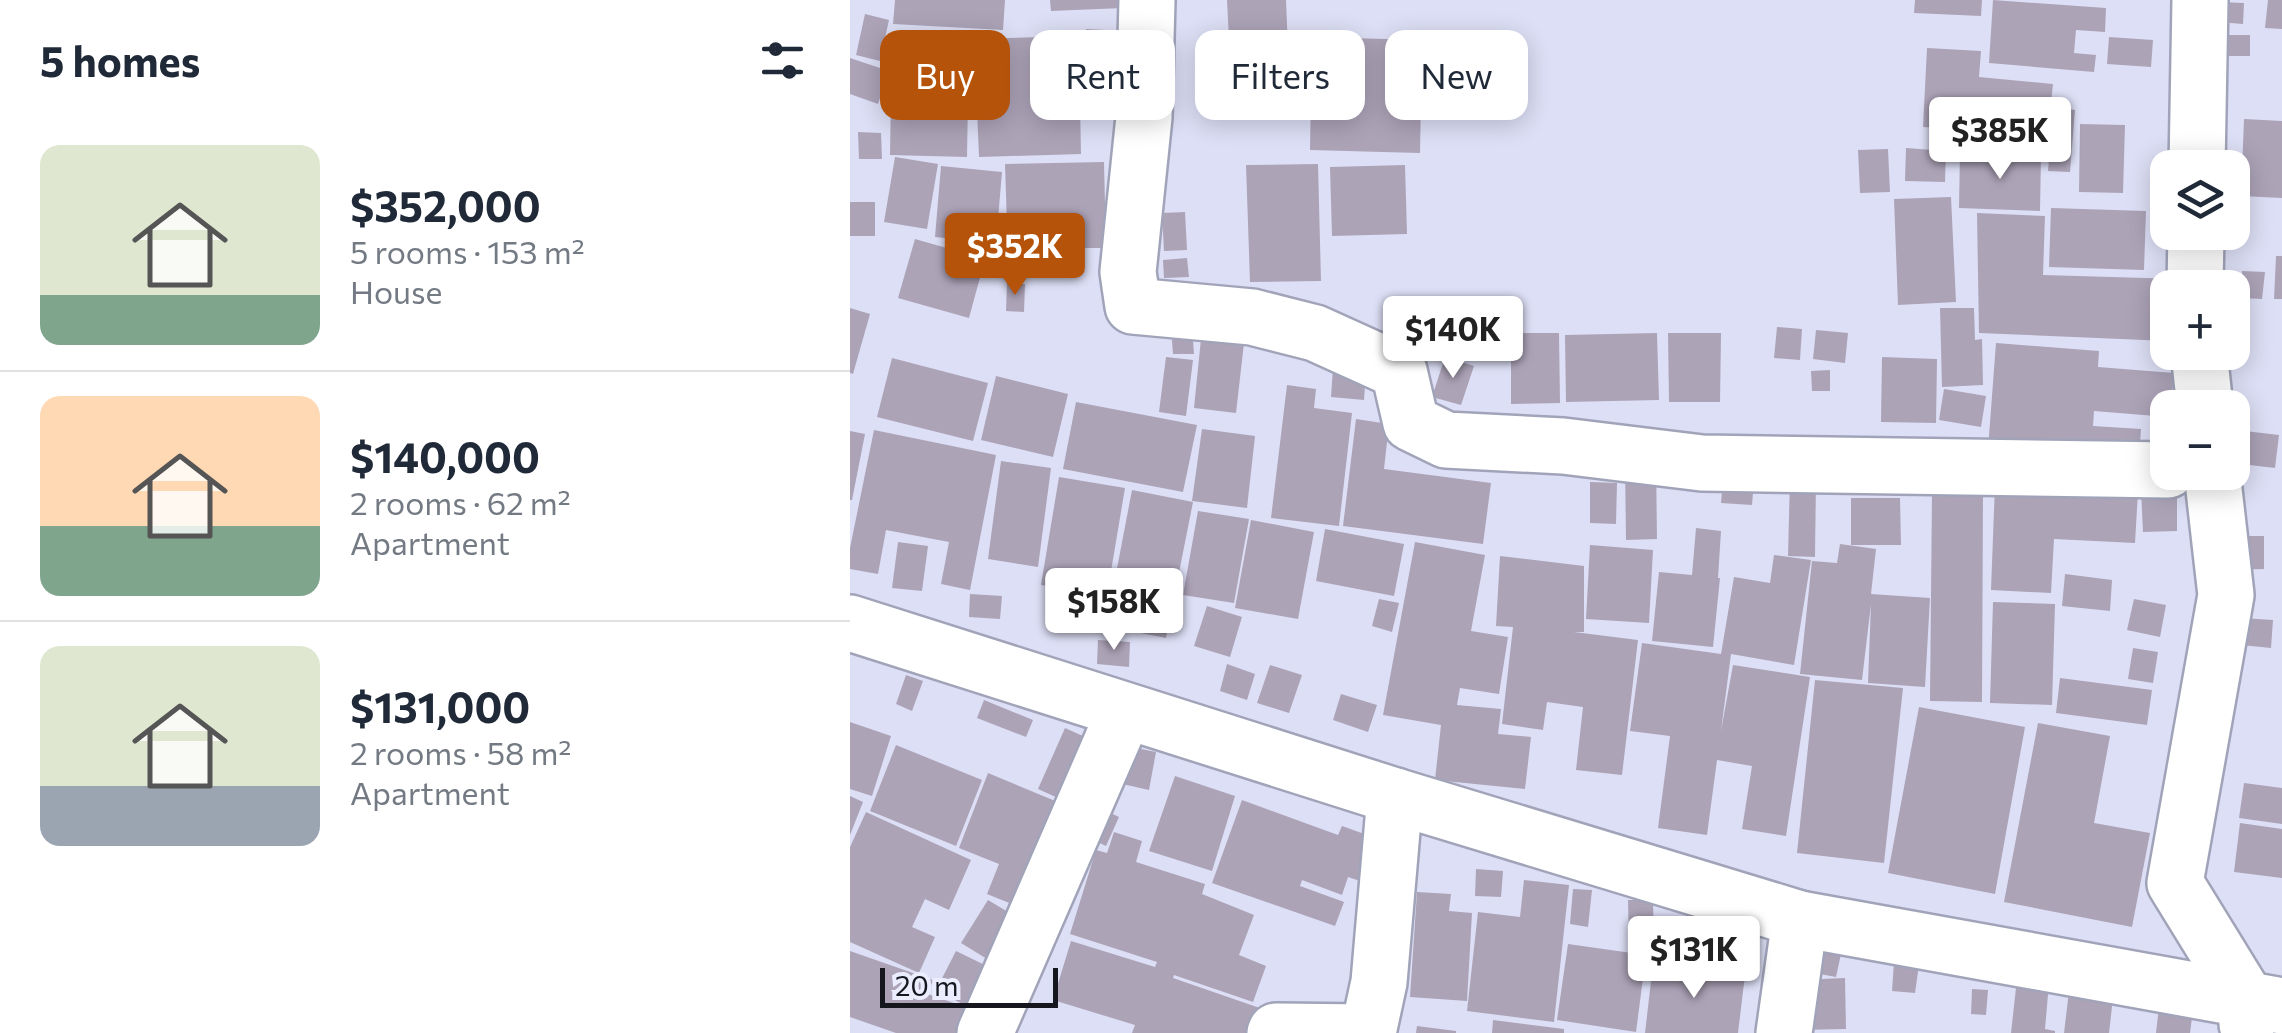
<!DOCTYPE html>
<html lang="en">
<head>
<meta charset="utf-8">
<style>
	body { margin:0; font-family:Commissioner,sans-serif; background:#f2f2f3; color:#1f2937; height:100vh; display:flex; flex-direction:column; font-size:38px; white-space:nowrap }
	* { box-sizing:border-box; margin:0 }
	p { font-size:32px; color:#747a83 }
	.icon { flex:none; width:55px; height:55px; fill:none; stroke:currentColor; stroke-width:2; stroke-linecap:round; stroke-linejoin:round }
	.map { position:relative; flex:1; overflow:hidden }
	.side { display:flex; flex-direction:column; background:#fff; width:850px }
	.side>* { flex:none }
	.guide { position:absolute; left:30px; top:30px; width:950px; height:90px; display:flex; gap:20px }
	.tools { position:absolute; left:1300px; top:150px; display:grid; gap:20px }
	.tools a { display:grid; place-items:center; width:100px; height:100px; border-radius:20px; background:#fff; box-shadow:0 5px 25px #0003; font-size:50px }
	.scale { position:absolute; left:30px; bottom:25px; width:178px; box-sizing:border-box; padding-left:10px; border:5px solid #15161e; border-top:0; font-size:28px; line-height:35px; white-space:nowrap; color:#15161e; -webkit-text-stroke:8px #ebedff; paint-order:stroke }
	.price { position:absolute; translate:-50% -85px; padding:0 22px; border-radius:10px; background:#fff; color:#222; font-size:32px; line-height:65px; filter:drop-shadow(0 2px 5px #0008) }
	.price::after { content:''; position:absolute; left:50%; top:60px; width:30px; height:22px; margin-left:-15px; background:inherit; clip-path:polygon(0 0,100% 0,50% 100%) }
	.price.on { background:#b45309; color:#fff }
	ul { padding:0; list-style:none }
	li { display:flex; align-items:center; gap:30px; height:250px; padding:0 40px }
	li+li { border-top:2px solid #e0e1e3 }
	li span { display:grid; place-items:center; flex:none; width:280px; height:200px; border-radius:20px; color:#555 }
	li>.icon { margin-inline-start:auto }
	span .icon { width:120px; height:120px; fill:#fffc; stroke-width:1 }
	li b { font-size:42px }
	h2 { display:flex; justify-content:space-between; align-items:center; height:120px; padding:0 40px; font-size:42px }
	.chip { padding:0 35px; border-radius:20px; background:#fff; box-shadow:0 5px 25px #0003; font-size:35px; line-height:90px }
	.chip.on { background:#b45309; color:#fff }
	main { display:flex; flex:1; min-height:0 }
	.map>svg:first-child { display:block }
	.building { fill:#aca3b7 }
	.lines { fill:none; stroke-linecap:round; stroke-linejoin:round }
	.street-casing { stroke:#a1a4b9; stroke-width:60 }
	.street { stroke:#fff; stroke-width:55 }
</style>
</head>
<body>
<main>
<section class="side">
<h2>5 homes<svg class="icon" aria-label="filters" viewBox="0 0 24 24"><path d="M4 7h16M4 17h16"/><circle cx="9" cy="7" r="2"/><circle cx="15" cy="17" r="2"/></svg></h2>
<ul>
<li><span style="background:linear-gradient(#dfe7d0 75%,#7fa58c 0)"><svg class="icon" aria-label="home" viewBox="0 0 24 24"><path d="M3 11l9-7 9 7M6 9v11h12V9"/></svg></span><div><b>$352,000</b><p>5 rooms · 153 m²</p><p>House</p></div></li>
<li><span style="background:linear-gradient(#ffd9b3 65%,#7fa58c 0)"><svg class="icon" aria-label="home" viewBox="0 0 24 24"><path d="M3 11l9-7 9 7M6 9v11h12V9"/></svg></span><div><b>$140,000</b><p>2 rooms · 62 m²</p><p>Apartment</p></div></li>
<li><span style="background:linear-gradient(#dfe7d0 70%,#9aa5b1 0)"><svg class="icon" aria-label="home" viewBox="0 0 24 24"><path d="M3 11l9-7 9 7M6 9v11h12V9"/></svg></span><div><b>$131,000</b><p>2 rooms · 58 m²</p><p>Apartment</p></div></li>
</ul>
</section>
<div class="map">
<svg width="1432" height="1033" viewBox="0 0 1432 1033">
	<rect width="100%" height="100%" fill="#dddff6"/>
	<g class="building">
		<polygon points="45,0 155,0 153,30 43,24"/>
		<polygon points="200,0 272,0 273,8 201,11"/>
		<polygon points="377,0 436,0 440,98 382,99"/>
		<polygon points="1065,0 1132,0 1131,16 1064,13"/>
		<polygon points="1143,0 1256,8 1255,32 1226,30 1224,53 1246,55 1244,72 1139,63"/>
		<polygon points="1418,0 1432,0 1432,29 1415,28"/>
		<polygon points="1369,2 1394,3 1393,24 1368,22"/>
		<polygon points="15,14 39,20 30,61 6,55"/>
		<polygon points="236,29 276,31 276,50 235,50"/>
		<polygon points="1371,35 1400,35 1400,56 1370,56"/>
		<polygon points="227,36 227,55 272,53 274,103 230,104 231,154 129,157 124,39"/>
		<polygon points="462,37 572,40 570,153 460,150"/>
		<polygon points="1259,37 1303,40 1301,67 1257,64"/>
		<polygon points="42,38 119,39 117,157 40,155"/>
		<polygon points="1077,48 1131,51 1129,77 1203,84 1196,151 1104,142 1105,129 1073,127"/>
		<polygon points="0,58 39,71 28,104 0,94"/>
		<polygon points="1203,108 1225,110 1220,172 1198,171"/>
		<polygon points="1394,119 1432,121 1432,198 1391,196"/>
		<polygon points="1230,124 1275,125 1273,193 1229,192"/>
		<polygon points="8,132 31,133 32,159 9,159"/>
		<polygon points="1056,148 1096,151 1095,182 1055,181"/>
		<polygon points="1038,149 1040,192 1010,193 1008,150"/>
		<polygon points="1110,152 1191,155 1190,211 1109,208"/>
		<polygon points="45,157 88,164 77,229 34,222"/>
		<polygon points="254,162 256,248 220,248 219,225 157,226 155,164"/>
		<polygon points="468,164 471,281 400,282 396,165"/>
		<polygon points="555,165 557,234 482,236 480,167"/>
		<polygon points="91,166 152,172 146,243 85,237"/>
		<polygon points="1101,197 1106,302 1048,305 1044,199"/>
		<rect x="0" y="202" width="25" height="34"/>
		<polygon points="1201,208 1296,211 1294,270 1199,267"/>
		<polygon points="335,212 337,250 314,251 312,213"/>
		<polygon points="1127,213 1195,216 1193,275 1330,279 1329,288 1318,288 1318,341 1129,333"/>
		<polygon points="150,237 184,242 179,277 144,272"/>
		<polygon points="65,239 135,259 119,318 48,298"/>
		<polygon points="1426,256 1432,256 1432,299 1424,299"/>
		<polygon points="337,258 339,277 314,278 313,260"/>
		<polygon points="1392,271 1415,272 1412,299 1391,298"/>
		<polygon points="157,283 175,284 174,312 156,311"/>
		<polygon points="0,308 20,314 3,374 0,373"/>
		<polygon points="1090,308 1124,308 1125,340 1132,339 1133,385 1092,387"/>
		<polygon points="342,326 344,354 323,354 321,328"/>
		<polygon points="927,327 952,329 950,360 924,358"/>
		<polygon points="352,329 395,334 386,413 344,408"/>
		<polygon points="966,330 998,333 995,363 963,359"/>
		<polygon points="661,333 709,333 710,403 661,404"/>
		<polygon points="807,333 809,400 716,402 715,335"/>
		<polygon points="818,333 871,333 870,402 819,402"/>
		<polygon points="1146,343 1249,351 1248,367 1324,373 1321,408 1318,408 1318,417 1244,411 1243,426 1291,429 1289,461 1138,449"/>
		<polygon points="316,357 343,360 336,416 309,412"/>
		<polygon points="595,357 624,366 611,405 582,397"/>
		<polygon points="1032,357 1087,359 1086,423 1031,422"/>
		<polygon points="42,358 138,383 123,441 27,417"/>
		<polygon points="483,368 516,371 514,400 481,397"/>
		<polygon points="980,370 980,391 962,391 961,371"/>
		<polygon points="146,376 218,394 203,457 131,440"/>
		<polygon points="437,385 466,389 464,408 502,413 489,526 421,518"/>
		<polygon points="1094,389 1136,396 1131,427 1089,420"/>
		<polygon points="226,402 347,425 333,492 213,469"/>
		<polygon points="506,419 539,424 534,469 641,483 633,544 493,526"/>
		<polygon points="352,429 405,436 397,508 342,501"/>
		<polygon points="24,430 146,455 120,590 91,584 99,542 36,530 28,574 0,569 0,548"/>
		<polygon points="0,431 15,434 2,500 0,500"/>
		<polygon points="1395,431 1429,435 1425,468 1391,464"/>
		<polygon points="151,461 201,468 188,567 138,559"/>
		<polygon points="775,461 806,461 807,539 776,540"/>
		<polygon points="874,467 905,469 902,505 871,503"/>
		<polygon points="209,477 275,488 257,595 191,585"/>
		<polygon points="940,478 966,478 965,557 938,556"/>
		<polygon points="740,482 767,483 766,524 740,523"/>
		<polygon points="1145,484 1288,492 1285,543 1204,539 1201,593 1141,590"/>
		<polygon points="1327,489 1327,531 1293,532 1291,490"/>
		<polygon points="282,490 343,502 316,638 256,626"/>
		<polygon points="1082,493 1133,494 1132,702 1080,701"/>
		<polygon points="1001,498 1050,498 1051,545 1001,545"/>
		<polygon points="348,511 399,519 384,603 333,595"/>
		<polygon points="401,520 464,532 448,619 385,608"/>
		<polygon points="846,528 871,531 868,578 870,578 863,647 802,641 809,572 842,575"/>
		<polygon points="475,529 554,544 544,596 466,581"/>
		<polygon points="1383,536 1414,536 1414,569 1384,570"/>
		<polygon points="48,542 78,546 72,591 42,588"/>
		<polygon points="565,542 635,555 621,631 658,637 649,694 610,688 607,705 651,709 648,734 681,737 675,789 585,780 591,725 533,715"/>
		<polygon points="990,544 1026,549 1021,594 1080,598 1075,687 1018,683 1021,604 1012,680 950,674 962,561 987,563"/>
		<polygon points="740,545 803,550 799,623 736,619"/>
		<polygon points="924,555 961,560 944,665 881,654 871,731 883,665 960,677 936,836 892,829 902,766 867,760 857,835 808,828 820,736 780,731 792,643 871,654 884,577 920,583"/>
		<polygon points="650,556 734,566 734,632 724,632 788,640 772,775 726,770 733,707 697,702 693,730 652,724 663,627 646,626"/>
		<polygon points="1215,574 1262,580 1260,611 1212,606"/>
		<polygon points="120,594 152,596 150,619 119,617"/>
		<polygon points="529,599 549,603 542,632 522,626"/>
		<polygon points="1284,599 1316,605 1310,637 1277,630"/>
		<polygon points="1143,602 1205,604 1202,705 1140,703"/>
		<polygon points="357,606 392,617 380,657 344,646"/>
		<polygon points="1392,618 1423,620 1421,648 1391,645"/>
		<polygon points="248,640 280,642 279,667 247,664"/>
		<polygon points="1283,648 1308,652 1303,683 1278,679"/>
		<polygon points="377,664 405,674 397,700 370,691"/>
		<polygon points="420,665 452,675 439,713 407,703"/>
		<polygon points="56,675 73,681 62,711 46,704"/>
		<polygon points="1210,678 1302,690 1297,725 1206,713"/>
		<polygon points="965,680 1053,688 1034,863 947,853"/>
		<polygon points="491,694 527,705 518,732 483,720"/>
		<polygon points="134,700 183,720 176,737 127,718"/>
		<polygon points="1069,707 1175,727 1145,894 1038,873"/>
		<polygon points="0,722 41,736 22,796 0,789"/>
		<polygon points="1188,723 1260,736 1244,823 1300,833 1282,927 1154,902"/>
		<polygon points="215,728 244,741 217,802 188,789"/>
		<polygon points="266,744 306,752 299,790 259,781"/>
		<polygon points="46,745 132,780 106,846 20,811"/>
		<polygon points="138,773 215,805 174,909 137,894 149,864 109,848"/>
		<polygon points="325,776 385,796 362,871 299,851"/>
		<polygon points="1394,783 1432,788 1432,824 1389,818"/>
		<polygon points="0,796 13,802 0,835"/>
		<polygon points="392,800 488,835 492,826 531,840 516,883 498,877 492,895 452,880 450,886 494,902 485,926 362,883"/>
		<polygon points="250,808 269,817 256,846 237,837"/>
		<polygon points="16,812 121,860 99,910 75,899 62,927 85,937 69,973 0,942 0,847"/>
		<polygon points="1390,823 1432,829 1432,878 1384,872"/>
		<polygon points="264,832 292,841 286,862 355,884 352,894 404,915 389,955 416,966 403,1002 324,975 323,978 427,1014 421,1033 282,1033 285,1025 203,1000 221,941 305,967 307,962 220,934 246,850 257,853"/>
		<polygon points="626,869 653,871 651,897 625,896"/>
		<polygon points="674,880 719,885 704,1022 617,1011 628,912 670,917"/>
		<polygon points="723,889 742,890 738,927 720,924"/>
		<polygon points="567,892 601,894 599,911 622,913 617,1001 560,997"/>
		<polygon points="138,900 168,918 142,962 111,943"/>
		<polygon points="778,900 803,900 804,946 779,946"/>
		<polygon points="718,944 796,955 786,1032 707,1020"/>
		<polygon points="963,948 991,954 986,977 959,972"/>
		<polygon points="0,951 83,980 78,994 118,1008 110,1033 46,1033 0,1017"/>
		<polygon points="106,951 145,970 124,1010 86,990"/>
		<polygon points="1044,962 1069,965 1065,993 1042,991"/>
		<polygon points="803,964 895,975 888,1033 795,1033"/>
		<polygon points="995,978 996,1029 949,1030 948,980"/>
		<polygon points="1167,979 1199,983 1195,1029 1205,1031 1205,1033 1161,1033"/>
		<polygon points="1220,983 1264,989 1259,1033 1214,1033"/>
		<polygon points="1122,989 1138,990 1136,1015 1121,1014"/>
		<polygon points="1310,998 1344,1002 1340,1033 1306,1033"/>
		<polygon points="643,1020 714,1029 714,1033 642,1033"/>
		<polygon points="567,1026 606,1031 606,1033 566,1033"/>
	</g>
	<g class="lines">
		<defs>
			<g id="street">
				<polyline points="297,0 294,117 278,272 283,306 402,317 465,333 549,371 561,423 596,440 713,446 852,463 1318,470"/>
				<polyline points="1347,168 1350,0"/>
				<polyline points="1345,288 1346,232"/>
				<polyline points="1349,352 1355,408"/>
				<polyline points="1362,472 1376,595 1325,883 1397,1000 1397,1024"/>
				<polyline points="0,623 545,796 950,919 1432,1006"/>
				<polyline points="135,1033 275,711"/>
				<polyline points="425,1033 426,1031 518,1032"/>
				<polyline points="518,1033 529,982 545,796"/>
				<polyline points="934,1033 950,919"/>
			</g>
		</defs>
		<use href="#street" class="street-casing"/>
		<use href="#street" class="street"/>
	</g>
</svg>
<div class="tools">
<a><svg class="icon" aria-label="layers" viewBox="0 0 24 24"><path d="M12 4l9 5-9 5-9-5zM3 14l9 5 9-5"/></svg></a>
<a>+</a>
<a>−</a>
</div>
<div class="scale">20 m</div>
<b class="price" style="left:1150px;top:182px">$385K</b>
<b class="price on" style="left:165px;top:298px">$352K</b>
<b class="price" style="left:603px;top:381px">$140K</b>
<b class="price" style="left:264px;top:653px">$158K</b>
<b class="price" style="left:844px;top:1001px">$131K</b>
<div class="guide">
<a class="chip on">Buy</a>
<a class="chip">Rent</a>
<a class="chip">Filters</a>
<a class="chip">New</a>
</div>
</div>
</main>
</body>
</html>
